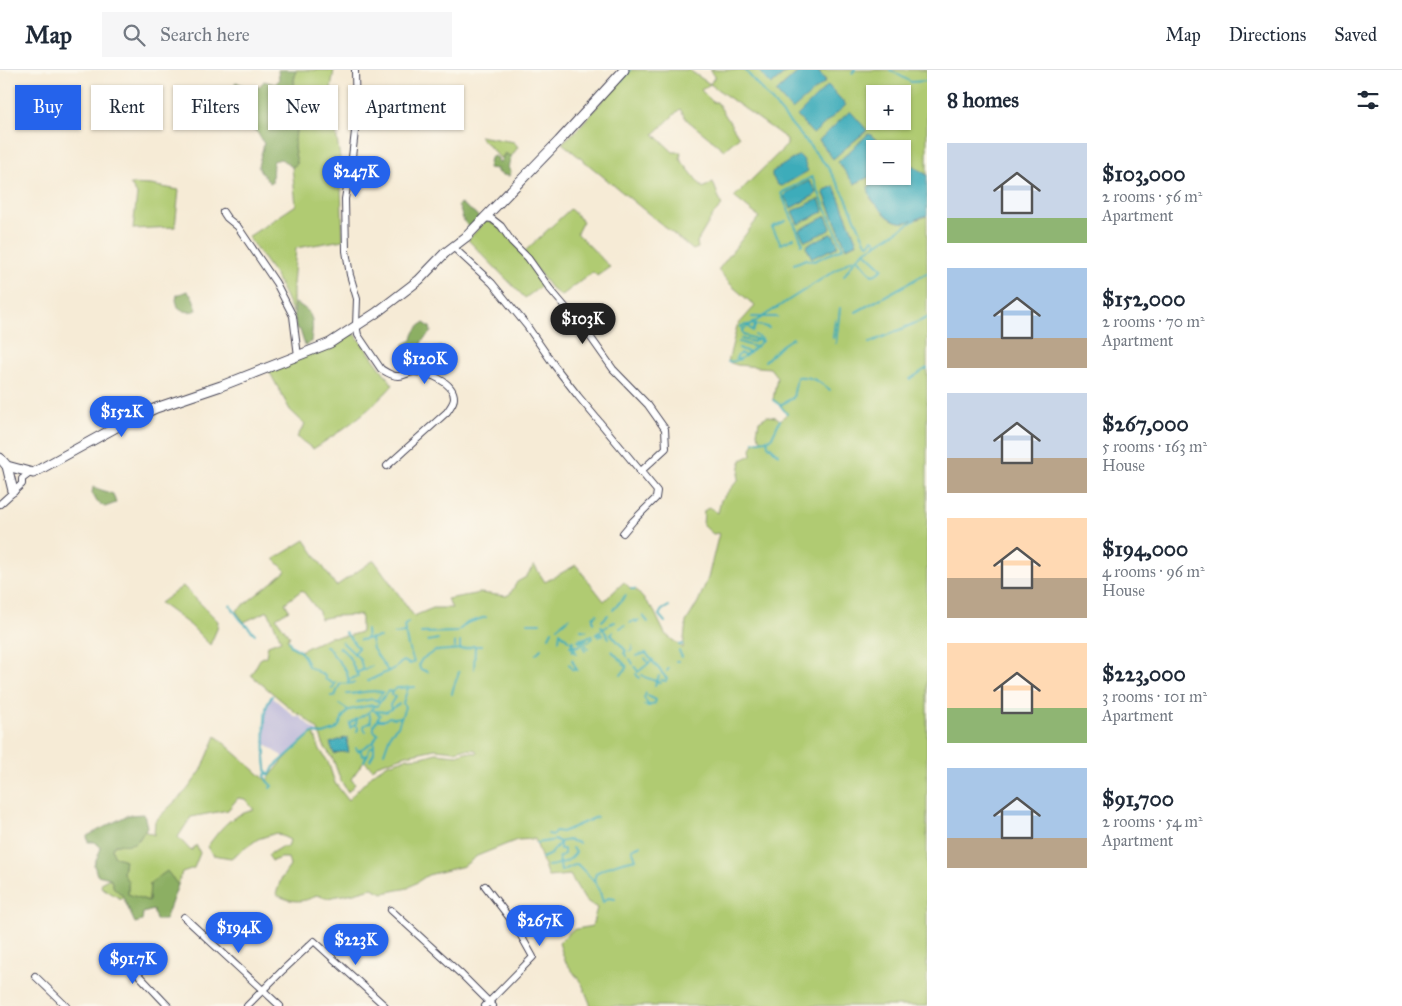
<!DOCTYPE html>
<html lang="en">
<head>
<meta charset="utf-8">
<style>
	body { margin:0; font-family:"IM FELL Great Primer",serif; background:#f6f6f7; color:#1f2937; height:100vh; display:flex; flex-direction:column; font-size:19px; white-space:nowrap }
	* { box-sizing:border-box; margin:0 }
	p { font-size:16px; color:#747a83 }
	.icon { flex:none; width:28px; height:28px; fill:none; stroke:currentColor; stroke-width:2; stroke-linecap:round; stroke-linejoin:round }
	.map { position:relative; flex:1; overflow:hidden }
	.sheet { display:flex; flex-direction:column; background:#fff; width:475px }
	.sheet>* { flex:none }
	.banner { position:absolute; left:15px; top:15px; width:475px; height:45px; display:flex; gap:10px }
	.buttons { position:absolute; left:866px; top:15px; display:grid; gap:10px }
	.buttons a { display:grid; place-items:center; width:45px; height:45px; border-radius:0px; background:#fff; box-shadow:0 1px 4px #0004; font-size:25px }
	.price { position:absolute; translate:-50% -42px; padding:0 11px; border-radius:18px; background:#2563eb; color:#fff; font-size:16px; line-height:32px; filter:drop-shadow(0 1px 2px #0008) }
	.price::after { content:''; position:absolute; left:50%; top:30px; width:15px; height:11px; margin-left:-8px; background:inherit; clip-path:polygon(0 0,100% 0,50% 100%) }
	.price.current { background:#222; color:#fff }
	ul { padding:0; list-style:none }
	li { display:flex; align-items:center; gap:15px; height:125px; padding:0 20px }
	li span { display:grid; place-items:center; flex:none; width:140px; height:100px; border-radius:0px; color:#555 }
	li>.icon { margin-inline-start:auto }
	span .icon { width:60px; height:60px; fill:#fffc; stroke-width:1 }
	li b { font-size:21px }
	h2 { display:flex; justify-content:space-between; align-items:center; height:60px; padding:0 20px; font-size:21px }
	.tag { padding:0 18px; border-radius:0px; background:#fff; box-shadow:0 1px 4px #0004; font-size:18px; line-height:45px }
	.tag.current { background:#2563eb; color:#fff }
	header { display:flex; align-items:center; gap:30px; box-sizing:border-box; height:70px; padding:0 25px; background:#fff; border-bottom:1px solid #e0e1e3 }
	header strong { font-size:24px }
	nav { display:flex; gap:28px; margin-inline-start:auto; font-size:18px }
	.search { width:350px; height:45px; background:#f6f6f7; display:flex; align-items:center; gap:12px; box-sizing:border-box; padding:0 18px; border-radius:0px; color:#747a83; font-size:19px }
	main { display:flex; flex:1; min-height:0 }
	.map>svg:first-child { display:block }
	.industrial { fill:#c4c0db }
	.green { fill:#b0cb72; stroke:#697656; fill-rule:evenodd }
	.forest { fill:#8caf64; stroke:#576850 }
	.water { fill:#3dacba; stroke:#30677a }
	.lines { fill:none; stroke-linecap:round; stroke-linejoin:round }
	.stream { stroke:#3dacba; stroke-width:2 }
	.street-casing { stroke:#424052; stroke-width:8 }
	.secondary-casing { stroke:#424052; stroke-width:11 }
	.street { stroke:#fff; stroke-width:6 }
	.secondary { stroke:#fff; stroke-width:9 }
</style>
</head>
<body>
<header>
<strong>Map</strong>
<div class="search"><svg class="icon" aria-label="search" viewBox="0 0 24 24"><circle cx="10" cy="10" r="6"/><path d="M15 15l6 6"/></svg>Search here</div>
<nav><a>Map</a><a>Directions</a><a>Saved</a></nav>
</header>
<main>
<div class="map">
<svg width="927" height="936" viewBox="0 0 927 936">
	<rect width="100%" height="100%" fill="#fbf7ec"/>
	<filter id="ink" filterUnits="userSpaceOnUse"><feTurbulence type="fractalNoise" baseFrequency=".02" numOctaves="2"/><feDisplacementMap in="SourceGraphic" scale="10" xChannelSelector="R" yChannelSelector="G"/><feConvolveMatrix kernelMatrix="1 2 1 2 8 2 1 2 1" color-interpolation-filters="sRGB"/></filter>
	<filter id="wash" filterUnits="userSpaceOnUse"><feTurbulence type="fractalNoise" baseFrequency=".0096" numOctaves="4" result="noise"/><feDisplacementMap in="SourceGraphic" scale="20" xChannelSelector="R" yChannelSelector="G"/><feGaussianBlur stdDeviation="1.12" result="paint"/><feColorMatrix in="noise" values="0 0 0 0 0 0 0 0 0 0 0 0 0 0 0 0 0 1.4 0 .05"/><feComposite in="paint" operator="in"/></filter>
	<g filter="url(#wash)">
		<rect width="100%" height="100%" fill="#f6ebd6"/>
		<polygon class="industrial" points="272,627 294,646 300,647 317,662 317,664 312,663 285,688 265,674 266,638"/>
		<g class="green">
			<polygon points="296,0 334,0 330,25 340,88 343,170 296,178 293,215 293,243 276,206 248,167 296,135 292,97 297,94 294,78 299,34 296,27 294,11"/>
			<path d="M629,0h60l21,14 5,-8 -5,-6h48l13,15 18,-15h11l-24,22 50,-12 -9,-10h110v105l-17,-11 -7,3 -1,-18h-16l-15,-14 -3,-1 -14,50 21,-10v2h17l-15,4 -7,18c22,24 24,30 57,18v790h-336l-9,-22 -17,-23 -6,-18 13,-13 20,-4 5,-18 -12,-8 -15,-25 -22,2 -13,-38 -18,1 -40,16 -13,10 -36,9 -20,13 -25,5 -11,-5 -18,5 -27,5 -11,-3c-12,9 -28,7 -40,-1l5,-15 9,-13 -2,-8h-7l-9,3 -4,-6 13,-8h7l2,-7 -14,-7 -18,6 -27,19 -18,-3 -6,-8c15,-20 22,-31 47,-37l-9,-11 -7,-1 -10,12 -37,7 -13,20 13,14 5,-6 4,8 -6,15 -12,4 -4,13 -11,-13 -17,11 -1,18 -21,-6v-13l-5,-9 2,-13 -11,-4 -2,-7 4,-5 23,-4 5,-9 10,4 1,-14 32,-31 14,-19 15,-35 51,45c6,-10 38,-46 47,-48l5,15 9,14 7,21 13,17 26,-27 14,-9 20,-6 14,-1 14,-4 21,2 8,-3 12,1 -1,-3 -13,-1 -7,2 -21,-2 -28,6 -30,10 -4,4 -9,-8 -13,18 4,5 -7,8 -7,-11 -8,-22 -9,-13 -6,-16 -14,-13 -9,-5 -44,-37 9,-16 6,-3 2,-11 13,-5 -13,-29 -24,11 -8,-11 50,-40 -12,-12 31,-19 31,46 38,-26 40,56 19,-8h19l-5,-9 33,-6 26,3 4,-2 7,-12 9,-5 8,-12 11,17 31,-17 28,36 20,-19 7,7h4l19,22 11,23 18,14 3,-26 12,-20 10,-24 11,-45 -6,1 -10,-9 1,-14 5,-4 9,6 3,-13 17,-20 3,-20 11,-5 -1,-6 3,-7 7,-2 -4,-7 2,-12 8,-5 9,1 4,3 7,-6 -7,-9 -7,-5 4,-23 -7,-9 -33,-3 -9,-3 9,-36 18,-20 -23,-20 -14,-16 41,-53 -25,-20 53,-52v-6l-77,-55 -9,6 12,12h4l22,35 -15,13 -37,-30 -7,-11 -26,25 19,18h8l-1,7 23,29 10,-6 9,24 -9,9 -16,27 1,6 -5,2 -131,-107 14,-12zM875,24h27v27h-27zM867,61l-34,27 -14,-18zM809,111l7,10 -1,4 -24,13zM834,116l23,57 -10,5 -24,-57zM302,520l17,22 1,7 14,-3 27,-1v17l-13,4 -19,1 -29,14 -9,-5 -4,-8 3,-1 -14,-19 13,-8 -4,-7zM348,667l-1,6 1,8 -9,1 -5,2 -3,-11z"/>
			<polygon points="479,66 514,72 518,77 511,87 505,83 501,89"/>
			<polygon points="130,114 151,115 179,120 175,157 133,159 137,124"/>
			<polygon points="570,139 583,151 577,163 610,197 597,206 593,202 561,226 551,218 524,182"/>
			<path d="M485,151c17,-1 49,49 59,63l-19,14 -57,-58z"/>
			<path d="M351,264h4l38,51c-22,25 -51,46 -80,64l-16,-12 8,-13 -15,-14 -21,-39z"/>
			<polygon points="183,516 218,551 217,559 210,575 190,555 160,533"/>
			<polygon points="110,808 114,818 131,829 119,828 101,817 102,812"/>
		</g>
		<g class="forest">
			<path d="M278,0h18l-2,11 2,16 3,7 -5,44 3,16 -5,3 -11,-8 -8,2 -1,21 -2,1 -9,-11 -3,-6 6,-22 -7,-12 -13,-9 -22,-5 -12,5 -4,-1v-11l8,-4 13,2c6,-9 4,-19 9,-27l9,4 14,1 5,-6 11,3 4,-4z"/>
			<polygon points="505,83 511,87 508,98 511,101 509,106 503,105 497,102 497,99 488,98 490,88 494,86 498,88 498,91 500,92"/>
			<path d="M460,133l15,10 5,6 -9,8c-10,-3 -8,-14 -13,-21z"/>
			<path d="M187,221l6,7 4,12c-8,3 -13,2 -19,-3l-2,-7 1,-5z"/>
			<path d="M295,233c21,9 18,20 16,39l-6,4 -5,-16 -4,-2 -2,-13z"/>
			<path d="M424,253l6,4 1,5 -9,9 -2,10 -9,6 -6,-2 -1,-11 8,-4c1,-8 6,-14 12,-17z"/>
			<polygon points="441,277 443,282 441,287 446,294 443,296 446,304 441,306 430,299 435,288 431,283 433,278"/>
			<polygon points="93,417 113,424 116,433 105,437 97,432 92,423"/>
			<path d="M144,744l3,13c-10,16 -11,19 -31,17l-4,5 2,7 11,4 -2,13 5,9v12l21,7 1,-18 17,-12 11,14 -13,35h-9l-3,-10 -10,3 -1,8 -7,2 -13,-28 -8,-7 -4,-10 -13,-3 -3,-10 7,-17 -6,-6h-7l-1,-6 41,-21z"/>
		</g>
		<g class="water">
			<polygon points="758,0 789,0 771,15"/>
			<polygon points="800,0 817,0 826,11 792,40 776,22"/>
			<polygon points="828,15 846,35 813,64 797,46"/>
			<polygon points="850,41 867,60 833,89 819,70"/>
			<polygon points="868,64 871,65 885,79 875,79 875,104 854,114 838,92"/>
			<polygon points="799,85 803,89 808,101 782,116 778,115 772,106 772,102"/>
			<path d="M910,94l17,11v40c-21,8 -29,13 -46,-5 -8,-9 -11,-11 -13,-23 11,-9 21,-11 34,-11l1,-9z"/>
			<polygon points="809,111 816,121 815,125 791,138 784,126 786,123"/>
			<polygon points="834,116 857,173 846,178 823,121"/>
			<polygon points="819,129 824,141 823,142 798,154 792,141"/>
			<polygon points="826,146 831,158 830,160 805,171 799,160"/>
			<polygon points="830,164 833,164 838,174 837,177 812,188 806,177 807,175"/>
			<polygon points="348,667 347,673 349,682 339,682 334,684 330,673"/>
		</g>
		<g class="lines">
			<g class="stream">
				<path d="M745,0l82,96 18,30 21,47 3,1 4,-5 3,2v4c-15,6 -23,17 -32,31"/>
				<polyline points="890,0 911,12 927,11"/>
				<polyline points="852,3 855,0"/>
				<polyline points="622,10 630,0"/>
				<polyline points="786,151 772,157 781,174 794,168"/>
				<polyline points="877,174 915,150"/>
				<polyline points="857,187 872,205 876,204 883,199 864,181"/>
				<polyline points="794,194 806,189 814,191 843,178 812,107 781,123 803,174 800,175"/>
				<polyline points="856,242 927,203"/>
				<polyline points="752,247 777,247"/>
				<polyline points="748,256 753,261 756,254"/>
				<path d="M742,260l-1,-4c10,-3 18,-2 28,2"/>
				<polyline points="833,268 835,250"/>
				<polyline points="741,269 754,272 757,269"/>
				<polyline points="762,271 743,265 742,260 853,189"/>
				<polyline points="739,272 755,277"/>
				<polyline points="836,273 840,238"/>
				<polyline points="869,273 927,248"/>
				<polyline points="739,278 750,283"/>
				<polyline points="738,289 736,288 740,283 745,286"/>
				<polyline points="765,291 782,275 793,268"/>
				<path d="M728,292c14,0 24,-12 34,-21v-2l-7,-4"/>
				<polyline points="910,309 927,298"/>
				<polyline points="773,330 780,335 787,344"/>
				<path d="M780,335l13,-7 4,-21c13,-2 23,5 33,13"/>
				<polyline points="767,369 768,375 778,384"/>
				<polyline points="754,372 771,369 780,350"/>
				<polyline points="631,519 635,519"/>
				<polyline points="230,535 240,549 255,564"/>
				<polyline points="613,540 626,525"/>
				<polyline points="643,546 648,552"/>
				<polyline points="602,551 608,545"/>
				<polyline points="665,552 659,545 662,540 669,536"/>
				<polyline points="528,553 540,553"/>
				<polyline points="593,553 593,547 597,544"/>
				<polyline points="630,553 635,550 636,552 639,550"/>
				<polyline points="610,554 615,552"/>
				<polyline points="601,556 609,568"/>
				<polyline points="558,557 569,548"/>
				<polyline points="620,558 625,555"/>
				<polyline points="366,560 367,569"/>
				<polyline points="581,560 586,561"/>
				<polyline points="345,562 358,578 354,584"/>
				<polyline points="613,562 611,564 626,581 624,583 627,587"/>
				<polyline points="421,563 457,562 467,553 486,547"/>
				<polyline points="596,563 608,556"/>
				<polyline points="395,564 405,563"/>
				<polyline points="596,565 601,563"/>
				<polyline points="549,567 552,561"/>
				<polyline points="598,567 603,565"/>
				<polyline points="371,569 373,579 388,601"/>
				<polyline points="360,570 380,567"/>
				<polyline points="559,570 560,562 569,571"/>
				<polyline points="578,570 592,566"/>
				<path d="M289,571l2,5c10,4 14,10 17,20l17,10v3l9,5"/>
				<polyline points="428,571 438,569"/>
				<polyline points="571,571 573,582"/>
				<polyline points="573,571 576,584"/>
				<polyline points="342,572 360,589 363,600 356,603"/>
				<polyline points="455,572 455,579"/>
				<polyline points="460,572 460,579"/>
				<polyline points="579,572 586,570 588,572 593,568"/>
				<polyline points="586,575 588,579"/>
				<polyline points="679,575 683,574"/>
				<path d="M325,576h2c2,2 3,5 5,7 7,10 18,17 16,31"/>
				<polyline points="570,576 580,576 581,574 585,573"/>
				<polyline points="583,576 585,581"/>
				<polyline points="339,577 348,585 358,606 349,610"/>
				<polyline points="612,581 627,597 621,605"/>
				<polyline points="630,581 632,579 632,576"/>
				<polyline points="679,581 682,587"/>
				<polyline points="536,584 541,579"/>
				<polyline points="636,586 646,583 667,609"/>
				<polyline points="645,588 649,594"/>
				<polyline points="630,589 633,594"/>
				<polyline points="676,591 679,591"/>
				<polyline points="569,594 572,599 577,600 572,590"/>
				<polyline points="635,597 638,602 653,590"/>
				<polyline points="474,599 475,576"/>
				<polyline points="363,600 372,596"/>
				<polyline points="667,601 669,598"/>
				<polyline points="428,602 420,599 419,594 422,589 435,581 464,579 473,576 482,576"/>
				<polyline points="636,604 639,608"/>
				<path d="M642,605c6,5 12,4 19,8"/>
				<polyline points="661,610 666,611"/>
				<polyline points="368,611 395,598 403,591 410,594 414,592 408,576 404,556 408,552"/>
				<polyline points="655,615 659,606"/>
				<polyline points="332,619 336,612"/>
				<polyline points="646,623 644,628 649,636"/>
				<path d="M347,624c12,0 23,-5 35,-2"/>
				<path d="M452,624c1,-8 5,-14 7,-22"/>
				<polyline points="331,626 335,626 340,614 354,613"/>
				<polyline points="377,630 383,622"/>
				<polyline points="357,632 373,629 380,632"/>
				<polyline points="339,634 348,640"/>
				<polyline points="644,635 649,636 655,633 656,630 648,626"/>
				<polyline points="372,639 380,645 377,650"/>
				<polyline points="391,639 390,635 395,627 392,625 392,622"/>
				<polyline points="377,641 386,642 399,634"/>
				<polyline points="356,655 358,658 357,662"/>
				<polyline points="350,658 350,653 369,642 374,636"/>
				<polyline points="350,658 356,654 357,649"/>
				<polyline points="366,662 363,656 371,652 369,642"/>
				<polyline points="356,678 358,681 373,672"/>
				<polyline points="361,681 362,686 367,685"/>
				<polyline points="384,683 391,663 398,656 405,637 403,633 408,618"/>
				<polyline points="370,690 374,683 374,671 378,664 374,661 374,655 377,650 385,650 389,647 394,648 402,647"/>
				<polyline points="364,691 368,684 369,679 374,676"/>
				<path d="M267,703c-3,-11 -3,-51 -1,-63 0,-5 4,-10 6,-14"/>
				<polyline points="270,718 272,716 267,711 265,705 267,703 270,705 274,697 312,663 323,664 335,660 339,656 343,647 349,640 372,635 377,636 388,621 392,622 397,618 415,617"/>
				<polyline points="548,764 553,765 556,761 562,762 597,747"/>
				<path d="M560,772v7h4v5l-5,3 2,14 16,-7 17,17 2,-8c15,-8 24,-11 40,-14l-4,-10 9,-4"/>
				<polyline points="537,773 556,770 560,772 568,770 579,773"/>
				<polyline points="542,788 551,784 560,772"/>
				<path d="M548,796c11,-1 22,-4 28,-14l-4,-4"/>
				<polyline points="594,811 600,822 603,832 608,828 615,829"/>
			</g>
		</g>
	</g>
	<g filter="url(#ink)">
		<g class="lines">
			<defs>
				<g id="street">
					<path d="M355,0l1,53 -4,34 -7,42 1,52 4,24 7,24 -1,26 2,10 23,34c5,3 12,8 18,7 5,0 10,-4 15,-4 14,0 40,10 40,26 0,5 -4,9 -7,14l-60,54"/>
					<polyline points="223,142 227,148 238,157 276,213 293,246 298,286"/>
					<polyline points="484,148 492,149 501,156 512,172 528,188 550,219 589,265 613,299 648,335 665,359 666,378 640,402"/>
					<polyline points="453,177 492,213 527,256 554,295 578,326 657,421 656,428 633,451 623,463"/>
					<polyline points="0,434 22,414 22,409 30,403"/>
					<polyline points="391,840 462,905 493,936"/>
					<polyline points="184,847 280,936"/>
					<polyline points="115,880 168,936"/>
					<polyline points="35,906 66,936"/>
					<polyline points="247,936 283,900 314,871 385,936"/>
					<polyline points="485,936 533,887 515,855 485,816"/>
				</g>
				<g id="secondary">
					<polyline points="0,388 7,396 33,403 122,354 156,338 221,316 330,273 376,243 419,210 445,183 466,167 559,71 624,0"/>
					<polyline points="7,396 13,421"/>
				</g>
			</defs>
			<use href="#street" class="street-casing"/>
			<use href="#secondary" class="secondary-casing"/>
			<use href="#street" class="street"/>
			<use href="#secondary" class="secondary"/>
		</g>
	</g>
</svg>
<div class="buttons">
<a>+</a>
<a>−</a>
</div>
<b class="price" style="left:356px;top:128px">$247K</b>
<b class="price current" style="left:583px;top:275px">$103K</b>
<b class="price" style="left:425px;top:315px">$120K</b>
<b class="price" style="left:122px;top:368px">$152K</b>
<b class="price" style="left:540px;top:877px">$267K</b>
<b class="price" style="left:239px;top:884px">$194K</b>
<b class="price" style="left:356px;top:896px">$223K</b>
<b class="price" style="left:133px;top:915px">$91.7K</b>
<div class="banner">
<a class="tag current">Buy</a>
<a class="tag">Rent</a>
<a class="tag">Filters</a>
<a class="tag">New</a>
<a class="tag">Apartment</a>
</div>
</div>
<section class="sheet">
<h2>8 homes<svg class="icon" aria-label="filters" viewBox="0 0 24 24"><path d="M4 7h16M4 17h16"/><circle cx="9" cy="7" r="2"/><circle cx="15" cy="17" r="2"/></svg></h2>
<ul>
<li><span style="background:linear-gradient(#c9d6e8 75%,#8fb573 0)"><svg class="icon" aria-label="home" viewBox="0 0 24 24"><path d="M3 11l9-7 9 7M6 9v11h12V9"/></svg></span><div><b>$103,000</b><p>2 rooms · 56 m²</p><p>Apartment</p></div></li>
<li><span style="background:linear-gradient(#a9c7e8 70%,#b9a48a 0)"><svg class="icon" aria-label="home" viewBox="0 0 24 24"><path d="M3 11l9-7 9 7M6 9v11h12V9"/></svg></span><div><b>$152,000</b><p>2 rooms · 70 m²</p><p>Apartment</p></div></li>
<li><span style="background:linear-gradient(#c9d6e8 65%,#b9a48a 0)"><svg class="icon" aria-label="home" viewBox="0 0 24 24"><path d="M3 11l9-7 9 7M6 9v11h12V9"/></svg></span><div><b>$267,000</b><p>5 rooms · 163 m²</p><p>House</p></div></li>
<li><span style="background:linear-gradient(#ffd9b3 60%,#b9a48a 0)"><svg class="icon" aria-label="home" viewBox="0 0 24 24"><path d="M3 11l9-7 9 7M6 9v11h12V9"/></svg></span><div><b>$194,000</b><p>4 rooms · 96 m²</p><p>House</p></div></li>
<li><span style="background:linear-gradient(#ffd9b3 65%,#8fb573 0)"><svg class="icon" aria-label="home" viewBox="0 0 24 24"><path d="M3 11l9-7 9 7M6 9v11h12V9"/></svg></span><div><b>$223,000</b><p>3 rooms · 101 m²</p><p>Apartment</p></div></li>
<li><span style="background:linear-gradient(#a9c7e8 70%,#b9a48a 0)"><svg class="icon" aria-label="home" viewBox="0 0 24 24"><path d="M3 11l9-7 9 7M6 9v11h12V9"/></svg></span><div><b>$91,700</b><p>2 rooms · 54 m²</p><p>Apartment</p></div></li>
</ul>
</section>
</main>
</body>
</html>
